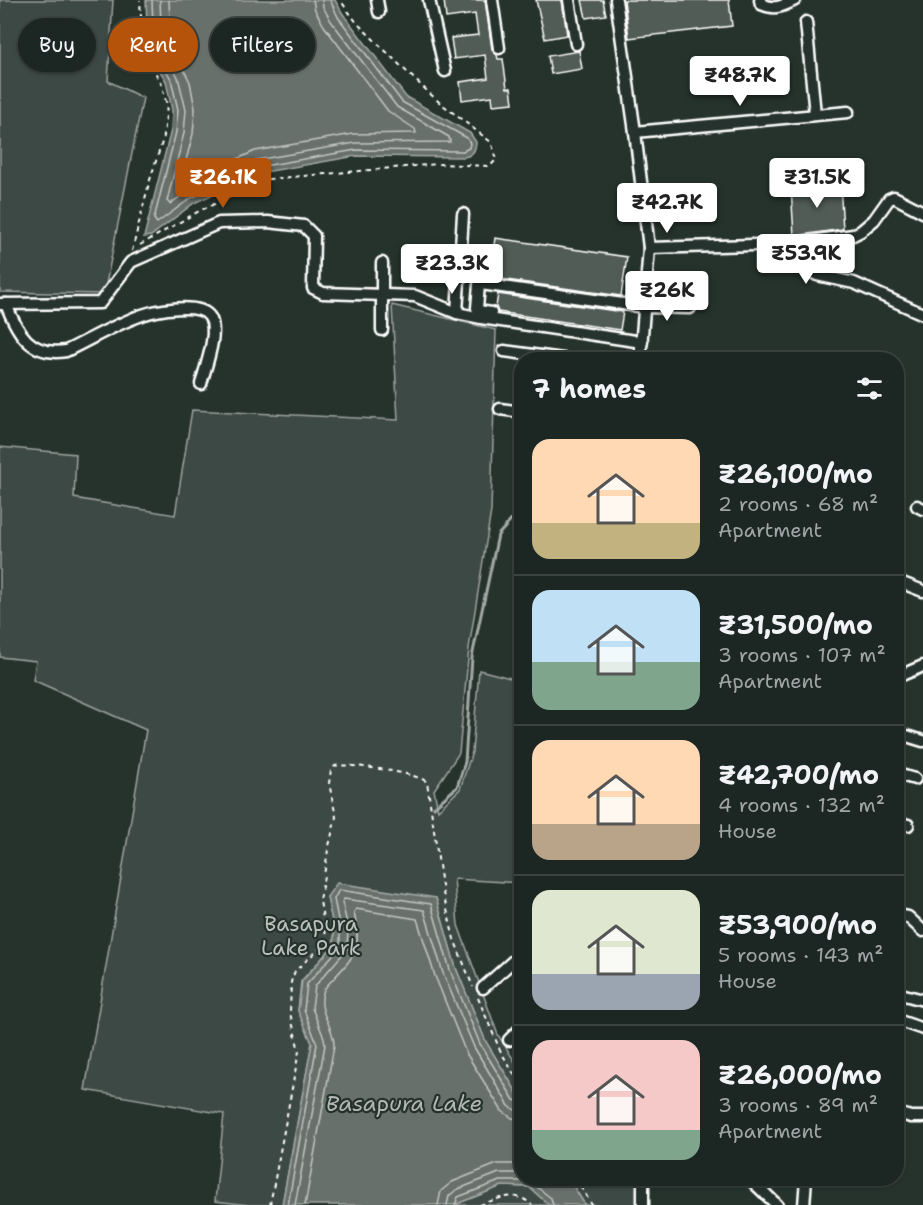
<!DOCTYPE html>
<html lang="en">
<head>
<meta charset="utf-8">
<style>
	body { margin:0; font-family:"Shantell Sans",sans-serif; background:#252e2a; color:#f1f3f6; height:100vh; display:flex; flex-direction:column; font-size:22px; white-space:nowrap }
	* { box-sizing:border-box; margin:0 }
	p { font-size:20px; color:#a0a5a5 }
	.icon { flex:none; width:33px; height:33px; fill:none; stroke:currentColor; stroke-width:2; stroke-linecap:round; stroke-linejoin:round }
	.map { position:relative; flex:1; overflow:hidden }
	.panel { position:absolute; left:514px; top:352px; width:390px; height:834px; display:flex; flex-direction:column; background:#1c2622; border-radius:24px; box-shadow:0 2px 4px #0004,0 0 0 2px #3a4340 }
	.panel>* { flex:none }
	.hud { position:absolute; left:18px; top:18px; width:406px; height:54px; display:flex; gap:12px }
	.price { position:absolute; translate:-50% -51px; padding:0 14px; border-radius:6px; background:#fff; color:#222; font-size:20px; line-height:39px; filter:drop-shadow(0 2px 3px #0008) }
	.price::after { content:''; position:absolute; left:50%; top:36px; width:18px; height:14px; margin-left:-9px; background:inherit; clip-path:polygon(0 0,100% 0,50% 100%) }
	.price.active { background:#b45309; color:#fff }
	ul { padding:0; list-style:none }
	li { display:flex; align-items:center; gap:18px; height:150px; padding:0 18px }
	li+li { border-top:2px solid #3a4340 }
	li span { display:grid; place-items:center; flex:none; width:168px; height:120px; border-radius:18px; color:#555 }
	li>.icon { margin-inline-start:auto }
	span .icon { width:72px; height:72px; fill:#fffc; stroke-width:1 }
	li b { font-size:26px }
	h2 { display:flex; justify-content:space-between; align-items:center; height:72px; padding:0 18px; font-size:26px }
	.tag { padding:0 21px; border-radius:27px; background:#1c2622; box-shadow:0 2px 4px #0004,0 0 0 2px #3a4340; font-size:21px; line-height:54px }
	.tag.active { background:#b45309; color:#fff }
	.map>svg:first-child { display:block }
	.green { fill:#3e4944; stroke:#9ea4a2; stroke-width:1.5 }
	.water { fill:#67706c; stroke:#a4a9a7; stroke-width:1.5 }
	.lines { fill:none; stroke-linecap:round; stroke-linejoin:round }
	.shore { stroke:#c2c6c4; stroke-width:1.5 }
	.stream { stroke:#a4a9a7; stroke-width:3 }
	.building { fill:#515c57; stroke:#fff; stroke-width:1.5 }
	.minor-casing { stroke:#fff; stroke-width:15 }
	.path { stroke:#fff; stroke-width:2; stroke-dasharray:4.5 4.5; stroke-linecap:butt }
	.minor { stroke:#26332d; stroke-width:10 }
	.labels { text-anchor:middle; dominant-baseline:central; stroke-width:4.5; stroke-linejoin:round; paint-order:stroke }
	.park-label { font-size:21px; fill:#bbbfbe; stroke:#26332d }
	.water-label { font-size:22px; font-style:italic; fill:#b3b8b6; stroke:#26332d }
</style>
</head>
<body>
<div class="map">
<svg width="923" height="1205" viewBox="0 0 923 1205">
	<rect width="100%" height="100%" fill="#26332d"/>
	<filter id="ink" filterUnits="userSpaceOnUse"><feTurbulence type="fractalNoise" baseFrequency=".0167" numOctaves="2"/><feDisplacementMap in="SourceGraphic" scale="12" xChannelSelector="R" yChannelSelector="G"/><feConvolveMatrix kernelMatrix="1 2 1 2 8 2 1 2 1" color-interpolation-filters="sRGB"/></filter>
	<g filter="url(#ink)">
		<g class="green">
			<polygon points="0,0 113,0 108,81 143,98 104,294 0,292"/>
			<polygon points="392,305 496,330 491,511 469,648 459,753 434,790 438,810 460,789 472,752 479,670 522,681 522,883 454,879 458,925 498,1035 522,1073 522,1101 486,1042 456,968 436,898 327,897 334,930 334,945 301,981 298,1011 312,1043 282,1205 249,1205 215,1201 224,1114 85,1090 146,730 33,680 36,661 0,657 0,447 76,454 74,498 175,515 192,410 398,420"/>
			<polygon points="569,1179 638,1179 637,1205 585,1205"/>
			<polygon points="502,1186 529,1187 549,1205 454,1205"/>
		</g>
		<g class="water">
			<path d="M146,0h189l8,14 63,83 64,36 6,9c0,9 -4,14 -13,15l-107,-1 -97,17 -65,30 -43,33 -7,1 27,-107 1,-20 -6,-29 -18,-30z"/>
			<polygon points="337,883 436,898 456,968 486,1042 522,1101 522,1179 569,1179 585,1205 549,1205 529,1187 502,1186 454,1205 282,1205 312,1043 298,1011 302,981 334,945 334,930 327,897"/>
		</g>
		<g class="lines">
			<g class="shore">
				<polyline points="152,0 154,49 171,79 178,110 176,132 154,219 157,223 191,198 258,167 356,150 463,151 469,148 470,143 467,138 402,102 338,17 330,0"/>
				<polyline points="160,0 162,47 178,77 186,110 184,133 167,201 170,204 188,191 256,160 355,143 450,142 449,137 397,107 331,21 323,7 322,0"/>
				<polyline points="169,0 171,44 190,82 195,109 193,134 181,179 184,183 255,151 353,134 416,133 415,129 388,111 324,26 315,10 313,0"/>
				<polyline points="288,1205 317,1044 304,1010 307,984 340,947 340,929 334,899 339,890 431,904 450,970 480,1044 514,1100 522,1103"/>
				<polyline points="295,1205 325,1045 324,1038 312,1008 315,986 347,949 348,928 342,902 344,899 424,910 443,973 474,1047 509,1106 515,1110 522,1111"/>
				<path d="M305,1205l29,-159c1,-19 -17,-33 -11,-53 1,-6 7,-10 11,-15 24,-25 27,-31 20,-66l2,-3 61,10 18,57 31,77 36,58 10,7 10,2"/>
				<polyline points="438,1205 441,1191 452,1182 497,1164 522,1164"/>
				<polyline points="447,1205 449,1196 456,1190 499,1173 522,1173"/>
				<polyline points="455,1205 458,1197 500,1181 529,1181 551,1198 553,1205"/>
			</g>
			<polyline class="stream" points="434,807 457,787 465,762 472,657 498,535 522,508"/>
		</g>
		<g class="building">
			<polygon points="444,0 485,0 492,49 497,55 498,59 503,59 507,88 511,88 513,103 493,105 492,96 462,100 460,82 488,78 485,55 454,59 451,38 478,35 475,14 446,18"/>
			<polygon points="536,0 562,0 567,35 545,39"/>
			<polygon points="582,0 603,0 606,15 586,18"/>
			<polygon points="624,0 729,0 732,26 629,38"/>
			<polygon points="579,51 582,69 551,74 548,56"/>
			<polygon points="840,184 843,229 794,236 791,187"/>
			<polygon points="495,238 627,257 621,296 500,279 500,275 490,274"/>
			<polygon points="498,294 623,312 620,330 498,312 496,307"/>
		</g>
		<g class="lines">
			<defs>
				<g id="minor">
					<polyline points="377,0 379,12"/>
					<polyline points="429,0 445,71"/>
					<polyline points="492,0 499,48"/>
					<polyline points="569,0 576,44"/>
					<polyline points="616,0 635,132 649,248 640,360"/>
					<path d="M760,0l1,4c14,6 20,3 34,-4"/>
					<polyline points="806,22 815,114"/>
					<polyline points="635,132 848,112"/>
					<polyline points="799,242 802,262 807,269 817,275 854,283 923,314"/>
					<polyline points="649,248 791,244 853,235 861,231 874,220 889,199 894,197 923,212"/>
					<polyline points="382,263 382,330"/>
					<polyline points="0,304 100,303 131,262 219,223 268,222 304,226 314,236 313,288 323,293 415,296 457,313 481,318 642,342"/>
					<path d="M6,304c11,28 24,53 60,47 25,-12 50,-27 76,-36 14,-5 57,-13 67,1 11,14 -4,52 -8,68"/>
					<polyline points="457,313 463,214"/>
					<polyline points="491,313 479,311 477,308 479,285 481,284 644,307 690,308"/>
					<polyline points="504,351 570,360"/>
					<polyline points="500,409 522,412"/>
					<polyline points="917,506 923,509"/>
					<polyline points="897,581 923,591"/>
					<polyline points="897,677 923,666"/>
					<polyline points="897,733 923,741"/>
					<polyline points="897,774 915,779"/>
					<polyline points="897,823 908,825"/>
					<polyline points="897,915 908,917 923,931"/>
					<polyline points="483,988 522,953"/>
					<polyline points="897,993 923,1000"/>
					<polyline points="897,1020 923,1029"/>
					<polyline points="509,1040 522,1027"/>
					<polyline points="897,1113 911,1117 923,1117"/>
					<polyline points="750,1179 777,1205"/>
					<polyline points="643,1205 643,1179"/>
					<polyline points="804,1205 806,1179"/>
				</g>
			</defs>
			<use href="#minor" class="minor-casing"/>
			<g class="path">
				<polyline points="140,245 199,211 269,179 438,164 490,166 497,159 491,142 439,102 410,75 357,23 340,0"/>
				<polyline points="132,251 149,183 164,136 167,105 160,80 143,54 140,0"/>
				<polyline points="478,998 500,1050 522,1088"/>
				<polyline points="576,1179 592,1205"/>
				<path d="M270,1205l29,-154 -9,-38 1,-31 4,-11 27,-25 4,-10 -6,-35 8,-51 8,-33 -7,-34 2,-13 4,-4c13,-3 83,7 92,16l16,111 11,46 19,48"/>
				<path d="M480,1205c19,-7 36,-15 52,0"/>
			</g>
			<use href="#minor" class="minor"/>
		</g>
	</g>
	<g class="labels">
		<g class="park-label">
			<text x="311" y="924">Basapura<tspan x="311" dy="24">Lake Park</tspan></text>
		</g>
		<g class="water-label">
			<text x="404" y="1103">Basapura Lake</text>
		</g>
	</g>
</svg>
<b class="price" style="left:740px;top:107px">₹48.7K</b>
<b class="price active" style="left:223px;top:209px">₹26.1K</b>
<b class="price" style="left:817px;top:209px">₹31.5K</b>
<b class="price" style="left:667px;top:234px">₹42.7K</b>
<b class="price" style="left:806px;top:285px">₹53.9K</b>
<b class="price" style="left:452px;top:295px">₹23.3K</b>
<b class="price" style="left:667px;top:322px">₹26K</b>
<div class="hud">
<a class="tag">Buy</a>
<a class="tag active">Rent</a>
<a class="tag">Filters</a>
</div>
<section class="panel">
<h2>7 homes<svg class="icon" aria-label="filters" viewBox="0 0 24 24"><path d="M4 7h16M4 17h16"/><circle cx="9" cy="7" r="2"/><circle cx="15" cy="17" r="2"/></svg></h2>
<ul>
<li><span style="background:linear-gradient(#ffd9b3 70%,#c2b280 0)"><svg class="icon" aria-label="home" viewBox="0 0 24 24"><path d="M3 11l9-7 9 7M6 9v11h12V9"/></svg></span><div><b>₹26,100/mo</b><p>2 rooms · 68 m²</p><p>Apartment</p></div></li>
<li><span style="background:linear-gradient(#bfe0f5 60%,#7fa58c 0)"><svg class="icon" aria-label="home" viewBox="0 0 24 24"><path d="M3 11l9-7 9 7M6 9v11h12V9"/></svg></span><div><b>₹31,500/mo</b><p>3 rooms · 107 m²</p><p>Apartment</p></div></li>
<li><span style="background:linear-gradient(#ffd9b3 70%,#b9a48a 0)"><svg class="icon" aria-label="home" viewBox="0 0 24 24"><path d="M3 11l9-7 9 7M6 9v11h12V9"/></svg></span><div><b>₹42,700/mo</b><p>4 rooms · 132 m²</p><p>House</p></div></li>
<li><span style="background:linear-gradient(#dfe7d0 70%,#9aa5b1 0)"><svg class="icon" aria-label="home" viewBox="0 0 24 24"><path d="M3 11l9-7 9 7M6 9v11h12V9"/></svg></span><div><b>₹53,900/mo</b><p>5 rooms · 143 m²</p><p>House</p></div></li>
<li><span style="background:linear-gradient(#f6c9c9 75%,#7fa58c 0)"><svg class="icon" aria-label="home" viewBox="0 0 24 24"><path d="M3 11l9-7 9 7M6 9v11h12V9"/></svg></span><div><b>₹26,000/mo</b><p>3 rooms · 89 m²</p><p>Apartment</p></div></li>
</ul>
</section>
</div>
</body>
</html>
